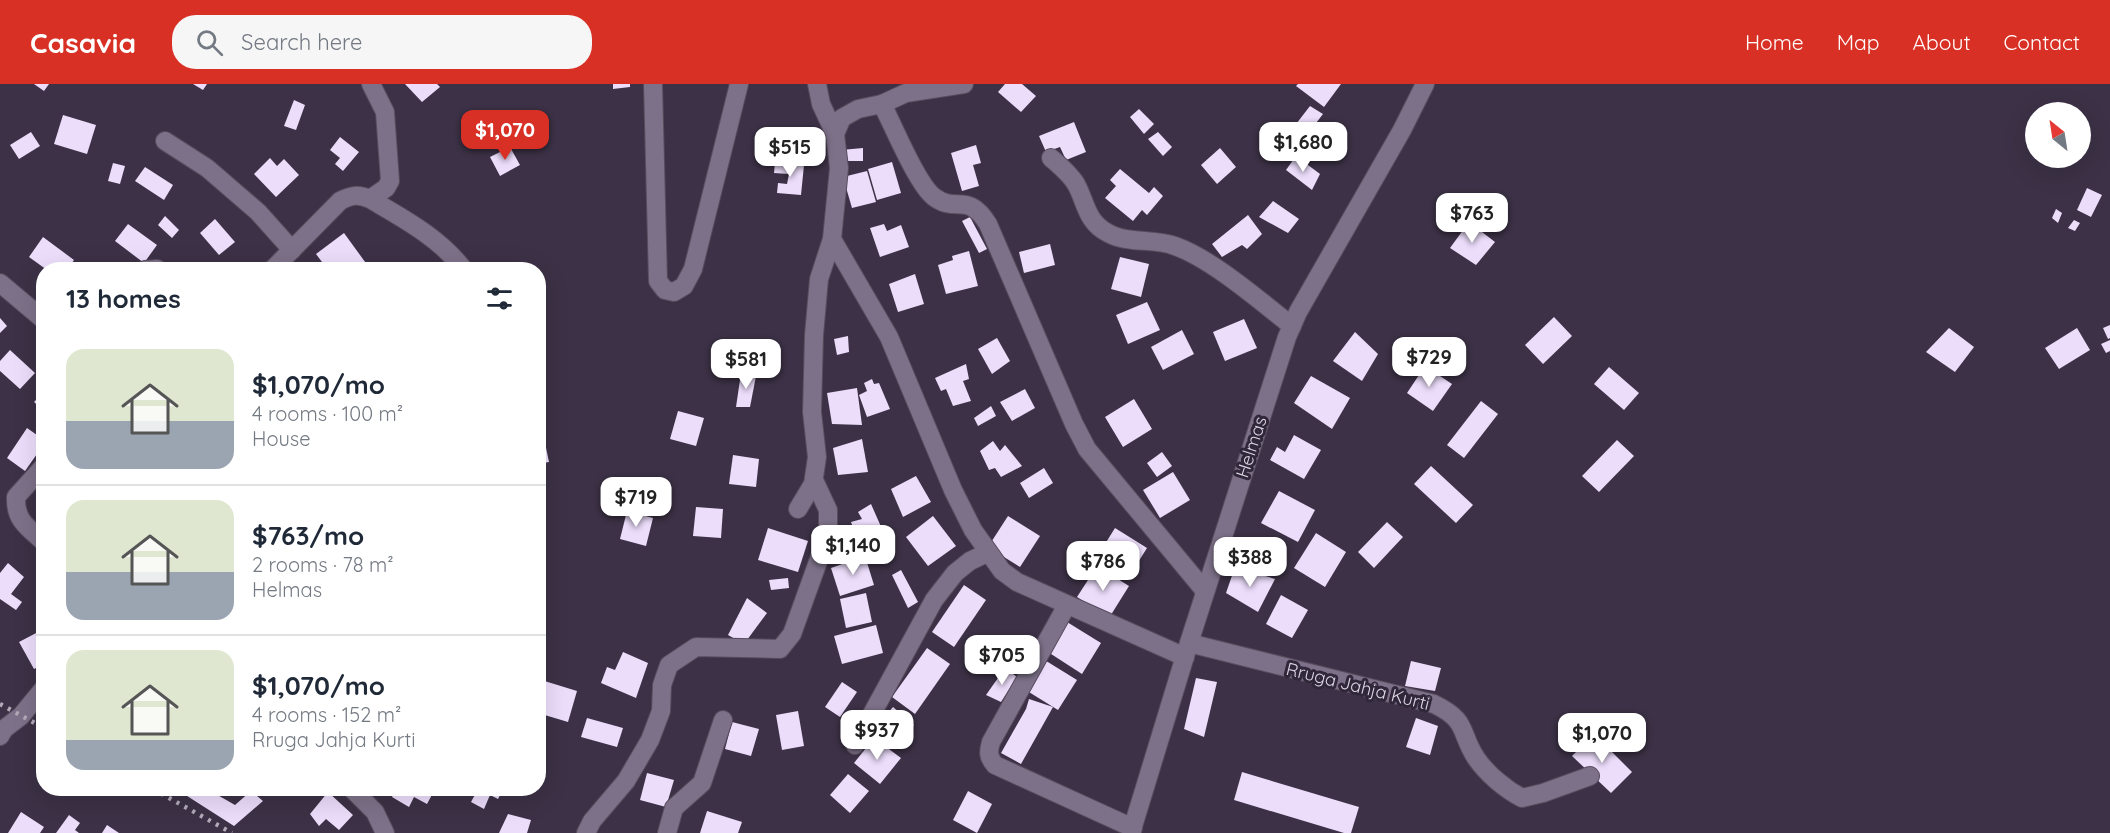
<!DOCTYPE html>
<html lang="en">
<head>
<meta charset="utf-8">
<style>
	body { margin:0; font-family:Quicksand,sans-serif; background:#f6f6f7; color:#1f2937; height:100vh; display:flex; flex-direction:column; font-size:22px; white-space:nowrap }
	* { box-sizing:border-box; margin:0 }
	p { font-size:20px; color:#747a83 }
	.icon { flex:none; width:33px; height:33px; fill:none; stroke:currentColor; stroke-width:2; stroke-linecap:round; stroke-linejoin:round }
	.map { position:relative; flex:1; overflow:hidden }
	.side { position:absolute; left:36px; top:178px; width:510px; height:534px; display:flex; flex-direction:column; background:#fff; border-radius:24px; box-shadow:0 6px 24px #0002 }
	.side>* { flex:none }
	.needle { width:39px; rotate:330deg }
	.controls { position:absolute; left:2025px; top:18px; display:grid; gap:12px }
	.controls a { display:grid; place-items:center; width:66px; height:66px; border-radius:50%; background:#fff; box-shadow:0 6px 24px #0002; font-size:30px }
	.price { position:absolute; translate:-50% -51px; padding:0 14px; border-radius:12px; background:#fff; color:#222; font-size:20px; line-height:39px; filter:drop-shadow(0 2px 3px #0008) }
	.price::after { content:''; position:absolute; left:50%; top:36px; width:18px; height:14px; margin-left:-9px; background:inherit; clip-path:polygon(0 0,100% 0,50% 100%) }
	.price.active { background:#d93025; color:#fff }
	ul { padding:0; list-style:none }
	li { display:flex; align-items:center; gap:18px; height:150px; padding:0 30px }
	li+li { border-top:2px solid #e0e1e3 }
	li span { display:grid; place-items:center; flex:none; width:168px; height:120px; border-radius:18px; color:#555 }
	li>.icon { margin-inline-start:auto }
	span .icon { width:72px; height:72px; fill:#fffc; stroke-width:1 }
	li b { font-size:26px }
	h2 { display:flex; justify-content:space-between; align-items:center; height:72px; padding:0 30px; font-size:26px }
	header { display:flex; align-items:center; gap:36px; box-sizing:border-box; height:84px; padding:0 30px; background:#d93025; color:#fff }
	header strong { font-size:28px }
	nav { display:flex; gap:33px; margin-inline-start:auto; font-size:21px }
	.search { width:420px; height:54px; background:#f6f6f7; display:flex; align-items:center; gap:15px; box-sizing:border-box; padding:0 21px; border-radius:24px; color:#747a83; font-size:22px }
	.map>svg:first-child { display:block }
	.building { fill:#ecddfb }
	.lines { fill:none; stroke-linecap:round; stroke-linejoin:round }
	.minor-casing { stroke:#574d5e; stroke-width:20 }
	.minor { stroke:#7d7189; stroke-width:18 }
	.rail { stroke:#b2aab9; stroke-width:4.5; stroke-dasharray:3 6; stroke-linecap:butt }
	.labels { text-anchor:middle; dominant-baseline:central; stroke-width:6; stroke-linejoin:round; paint-order:stroke }
	.street-label { font-size:18px; fill:#dcd5e2; stroke:#31273b }
</style>
</head>
<body>
<header>
<strong>Casavia</strong>
<div class="search"><svg class="icon" aria-label="search" viewBox="0 0 24 24"><circle cx="10" cy="10" r="6"/><path d="M15 15l6 6"/></svg>Search here</div>
<nav><a>Home</a><a>Map</a><a>About</a><a>Contact</a></nav>
</header>
<div class="map">
<svg width="2110" height="749" viewBox="0 0 2110 749">
	<rect width="100%" height="100%" fill="#3c3146"/>
	<g class="building">
		<polygon points="34,0 49,0 44,7"/>
		<polygon points="193,0 207,0 203,6"/>
		<polygon points="405,0 437,0 440,3 422,18"/>
		<polygon points="613,0 630,0 630,3 613,5"/>
		<polygon points="1005,0 1022,0 1036,12 1021,28 998,8"/>
		<polygon points="1298,0 1341,0 1324,23 1296,2"/>
		<polygon points="294,16 305,21 296,46 284,42"/>
		<polygon points="1310,22 1323,30 1313,43 1320,47 1313,57 1293,44"/>
		<polygon points="1139,25 1154,40 1144,50 1130,33"/>
		<polygon points="63,31 96,41 87,70 54,60"/>
		<polygon points="1074,38 1086,68 1066,76 1060,63 1046,68 1039,52"/>
		<polygon points="31,48 40,62 19,75 10,61"/>
		<polygon points="1158,48 1172,63 1163,72 1148,55"/>
		<polygon points="340,53 359,68 343,87 335,80 340,74 330,66"/>
		<polygon points="976,61 981,79 973,81 979,102 962,107 951,69"/>
		<polygon points="510,63 520,81 500,92 490,73"/>
		<polygon points="863,64 863,77 842,77 841,66"/>
		<polygon points="1220,64 1236,83 1217,100 1201,81"/>
		<polygon points="1296,72 1320,90 1312,106 1286,86"/>
		<polygon points="270,74 277,82 284,75 299,91 276,113 254,90"/>
		<polygon points="775,78 804,81 801,111 777,109 778,99 787,100 789,90 774,89"/>
		<polygon points="892,78 901,109 877,116 868,85"/>
		<polygon points="113,79 125,82 120,100 108,97"/>
		<polygon points="145,83 173,101 164,116 135,97"/>
		<polygon points="1120,85 1149,109 1154,103 1163,112 1147,131 1142,126 1133,137 1105,114 1116,102 1110,96"/>
		<polygon points="867,87 876,118 852,124 843,93"/>
		<polygon points="2087,104 2102,111 2091,133 2077,126"/>
		<polygon points="1273,117 1299,135 1288,149 1259,133"/>
		<polygon points="2056,125 2062,129 2058,139 2052,134"/>
		<polygon points="1248,131 1262,150 1247,165 1242,161 1222,173 1212,160"/>
		<polygon points="165,132 179,146 172,154 158,141"/>
		<polygon points="970,133 987,165 979,169 962,137"/>
		<polygon points="215,135 235,158 219,171 200,149"/>
		<polygon points="2074,136 2080,139 2075,147 2068,144"/>
		<polygon points="1469,138 1495,158 1476,181 1450,164"/>
		<polygon points="128,140 157,161 144,179 115,157"/>
		<polygon points="884,140 887,147 901,141 909,163 880,173 870,144"/>
		<polygon points="344,149 368,182 362,186 328,186 316,170"/>
		<polygon points="43,153 74,176 67,186 47,186 29,173"/>
		<polygon points="1050,160 1055,181 1024,189 1019,168"/>
		<polygon points="969,167 978,202 946,210 938,181 953,176 952,172"/>
		<polygon points="1120,173 1149,180 1141,213 1111,205"/>
		<polygon points="507,179 511,186 495,186"/>
		<polygon points="185,180 190,186 178,186"/>
		<polygon points="915,190 924,220 898,228 889,200"/>
		<polygon points="1147,218 1160,246 1128,260 1116,231"/>
		<polygon points="538,225 546,237 538,242"/>
		<polygon points="1554,233 1572,252 1543,280 1525,261"/>
		<polygon points="0,234 7,242 0,249"/>
		<polygon points="1244,235 1257,264 1225,277 1213,248"/>
		<polygon points="2110,241 2110,254 2108,255 2103,244"/>
		<polygon points="1949,244 1974,263 1955,288 1926,268"/>
		<polygon points="2077,244 2090,266 2059,285 2045,264"/>
		<polygon points="1182,246 1194,270 1163,286 1151,263"/>
		<polygon points="1355,248 1378,270 1362,297 1333,277"/>
		<polygon points="848,252 849,268 837,271 834,255"/>
		<polygon points="997,254 1010,277 992,290 978,265"/>
		<polygon points="2110,256 2110,267 2106,269 2101,260"/>
		<polygon points="10,266 35,289 20,305 0,287 0,277"/>
		<polygon points="966,280 969,295 963,297 971,317 953,322 946,305 941,307 935,294"/>
		<polygon points="1425,282 1452,300 1433,327 1407,309"/>
		<polygon points="1609,283 1639,309 1624,326 1594,300"/>
		<polygon points="741,289 756,292 750,323 736,323"/>
		<polygon points="1311,292 1350,314 1332,345 1294,319"/>
		<polygon points="872,295 874,300 879,299 890,325 867,333 859,311 867,307 864,299"/>
		<polygon points="538,297 545,313 538,315"/>
		<polygon points="857,304 862,341 832,340 827,309"/>
		<polygon points="1025,305 1035,324 1012,337 1000,318"/>
		<polygon points="44,308 44,327 34,318"/>
		<polygon points="1134,315 1152,345 1123,363 1105,333"/>
		<polygon points="1481,317 1498,330 1464,374 1447,361"/>
		<polygon points="991,322 996,332 978,342 974,334"/>
		<polygon points="538,326 549,378 538,380"/>
		<polygon points="678,327 704,334 696,362 670,355"/>
		<polygon points="27,344 44,356 44,360 25,387 7,374"/>
		<polygon points="1294,351 1321,366 1304,395 1270,376 1277,363 1285,368"/>
		<polygon points="862,355 868,388 838,391 833,364"/>
		<polygon points="1617,356 1634,372 1599,408 1582,392"/>
		<polygon points="993,357 1000,367 1005,361 1022,382 1001,393 995,384 989,386 980,367"/>
		<polygon points="1162,368 1172,382 1157,393 1147,379"/>
		<polygon points="733,371 759,375 756,403 729,400"/>
		<polygon points="1431,382 1473,421 1456,439 1414,400"/>
		<polygon points="1044,384 1053,399 1029,414 1020,399"/>
		<polygon points="1173,388 1190,416 1160,434 1143,406"/>
		<polygon points="916,392 931,418 903,433 891,405"/>
		<polygon points="1279,407 1315,426 1298,458 1261,439"/>
		<polygon points="871,420 886,454 875,460 868,445 855,449 851,438 862,435 858,428"/>
		<polygon points="696,423 723,425 721,454 693,452"/>
		<polygon points="627,427 653,434 646,462 620,455"/>
		<polygon points="933,432 956,462 928,482 906,453"/>
		<polygon points="1008,432 1040,452 1020,483 988,463"/>
		<polygon points="1387,438 1403,453 1374,484 1358,468"/>
		<polygon points="768,444 808,457 798,488 758,476"/>
		<polygon points="1115,444 1147,464 1127,496 1095,476"/>
		<polygon points="1316,449 1346,468 1325,503 1294,484"/>
		<polygon points="865,472 874,501 840,512 831,484"/>
		<polygon points="8,479 24,493 11,510 22,518 16,526 0,515 0,489"/>
		<polygon points="1097,482 1129,502 1109,534 1077,513"/>
		<polygon points="1235,483 1275,495 1258,528 1226,509"/>
		<polygon points="901,486 918,518 908,524 892,491"/>
		<polygon points="788,494 789,504 771,506 769,496"/>
		<polygon points="964,501 986,516 954,563 932,548"/>
		<polygon points="866,509 872,538 846,544 840,515"/>
		<polygon points="1281,511 1308,526 1292,554 1266,540"/>
		<polygon points="747,514 767,529 744,560 728,551"/>
		<polygon points="1067,538 1101,559 1082,590 1048,568"/>
		<polygon points="876,541 883,569 842,580 834,552"/>
		<polygon points="40,547 44,553 44,580 34,585 19,558"/>
		<polygon points="927,564 950,580 915,630 892,613"/>
		<polygon points="623,568 648,579 636,614 601,599 607,583 615,586"/>
		<polygon points="1043,575 1077,596 1058,626 1024,605"/>
		<polygon points="1411,577 1441,584 1435,607 1405,602"/>
		<polygon points="1005,584 1017,593 1001,618 986,611"/>
		<polygon points="1196,594 1217,598 1204,653 1184,645"/>
		<polygon points="538,595 577,607 568,638 538,629"/>
		<polygon points="842,598 857,608 840,633 825,623"/>
		<polygon points="1029,615 1053,623 1021,680 1001,669 1026,625"/>
		<polygon points="893,623 914,641 895,663 874,645"/>
		<polygon points="798,627 804,662 782,666 776,631"/>
		<polygon points="587,634 623,644 617,663 581,653"/>
		<polygon points="1416,634 1438,642 1430,671 1406,663"/>
		<polygon points="732,638 759,645 751,672 725,665"/>
		<polygon points="1594,650 1632,688 1611,709 1572,672"/>
		<polygon points="874,654 901,674 880,700 854,679"/>
		<polygon points="1242,688 1359,723 1351,749 1344,749 1234,716"/>
		<polygon points="647,689 674,696 666,723 640,716"/>
		<polygon points="848,690 869,707 850,729 830,711"/>
		<polygon points="188,705 207,705 235,721 251,707 263,717 234,742 184,710"/>
		<polygon points="396,705 435,705 427,720 414,713 409,723 392,713"/>
		<polygon points="478,705 503,705 498,715 490,711 484,725 471,718"/>
		<polygon points="968,707 992,720 977,749 953,736"/>
		<polygon points="328,708 353,731 339,746 326,735 319,742 310,730"/>
		<polygon points="707,727 742,738 738,749 700,749"/>
		<polygon points="21,728 44,743 40,749 8,749"/>
		<polygon points="508,730 531,736 527,749 499,749"/>
		<polygon points="69,731 80,739 75,746 79,749 56,749"/>
		<polygon points="107,741 119,749 102,749"/>
	</g>
	<g class="lines">
		<defs>
			<g id="minor">
				<polyline points="653,0 658,197 665,206 674,208 684,202 693,185 739,0"/>
				<polyline points="817,0 821,20 835,50"/>
				<polyline points="964,0 906,9 882,20 858,25 842,34 835,50 839,84 832,155 889,253 953,406 973,446 1002,487 1017,498 1185,573"/>
				<path d="M882,20c11,21 35,80 52,93 23,17 33,-6 54,27l86,200 13,25 118,142"/>
				<polyline points="165,57 207,84 258,128 292,166"/>
				<path d="M1051,74c9,8 19,16 25,26 10,18 10,38 32,49 19,11 46,5 67,13 37,13 85,55 117,80"/>
				<polyline points="370,115 386,104 390,97 385,28 371,0"/>
				<polyline points="145,186 157,185"/>
				<path d="M272,186l68,-69c11,-6 18,-7 30,-2 34,20 70,39 94,71"/>
				<polyline points="0,199 44,236"/>
				<path d="M44,382l-28,31c-1,23 11,30 28,45"/>
				<polyline points="798,425 813,400 817,373 812,328 814,251 819,195 832,155"/>
				<path d="M1067,521l-76,137c-3,10 -3,15 4,23l138,63"/>
				<path d="M1189,559l245,61c35,17 25,28 42,54 11,16 29,31 46,40l21,-5 47,-17"/>
				<polyline points="0,652 4,645 21,632 44,604"/>
				<polyline points="855,661 934,516 955,489 970,477 987,469"/>
				<polyline points="352,705 375,728 385,749"/>
				<polyline points="586,749 592,737 626,697 650,656 661,627 662,601 669,581 696,563 780,565 792,550 828,450 828,426 814,396"/>
				<polyline points="667,749 674,724 702,699 723,636"/>
				<polyline points="1131,749 1189,559 1287,253 1298,228 1402,46 1425,0"/>
			</g>
		</defs>
		<use href="#minor" class="minor-casing"/>
		<use href="#minor" class="minor"/>
		<g class="rail">
			<polyline points="0,620 44,644"/>
			<polyline points="153,705 232,749"/>
		</g>
	</g>
	<g class="labels">
		<g class="street-label">
			<text transform="translate(1251 363) rotate(-72)">Helmas</text>
			<text transform="translate(1358 602) rotate(14)">Rruga Jahja Kurti</text>
		</g>
	</g>
</svg>
<div class="controls">
<a><svg class="needle" viewBox="-14 -14 28 28"><path d="M0-13l5 13h-10z" fill="#e53935"/><path d="M0 13l5-13h-10z" fill="#747a83"/></svg></a>
</div>
<b class="price active" style="left:505px;top:77px">$1,070</b>
<b class="price" style="left:1303px;top:89px">$1,680</b>
<b class="price" style="left:790px;top:94px">$515</b>
<b class="price" style="left:1472px;top:160px">$763</b>
<b class="price" style="left:1429px;top:304px">$729</b>
<b class="price" style="left:746px;top:306px">$581</b>
<b class="price" style="left:636px;top:444px">$719</b>
<b class="price" style="left:853px;top:492px">$1,140</b>
<b class="price" style="left:1250px;top:504px">$388</b>
<b class="price" style="left:1103px;top:508px">$786</b>
<b class="price" style="left:1002px;top:602px">$705</b>
<b class="price" style="left:877px;top:677px">$937</b>
<b class="price" style="left:1602px;top:680px">$1,070</b>
<section class="side">
<h2>13 homes<svg class="icon" aria-label="filters" viewBox="0 0 24 24"><path d="M4 7h16M4 17h16"/><circle cx="9" cy="7" r="2"/><circle cx="15" cy="17" r="2"/></svg></h2>
<ul>
<li><span style="background:linear-gradient(#dfe7d0 60%,#9aa5b1 0)"><svg class="icon" aria-label="home" viewBox="0 0 24 24"><path d="M3 11l9-7 9 7M6 9v11h12V9"/></svg></span><div><b>$1,070/mo</b><p>4 rooms · 100 m²</p><p>House</p></div></li>
<li><span style="background:linear-gradient(#dfe7d0 60%,#9aa5b1 0)"><svg class="icon" aria-label="home" viewBox="0 0 24 24"><path d="M3 11l9-7 9 7M6 9v11h12V9"/></svg></span><div><b>$763/mo</b><p>2 rooms · 78 m²</p><p>Helmas</p></div></li>
<li><span style="background:linear-gradient(#dfe7d0 75%,#9aa5b1 0)"><svg class="icon" aria-label="home" viewBox="0 0 24 24"><path d="M3 11l9-7 9 7M6 9v11h12V9"/></svg></span><div><b>$1,070/mo</b><p>4 rooms · 152 m²</p><p>Rruga Jahja Kurti</p></div></li>
</ul>
</section>
</div>
</body>
</html>
